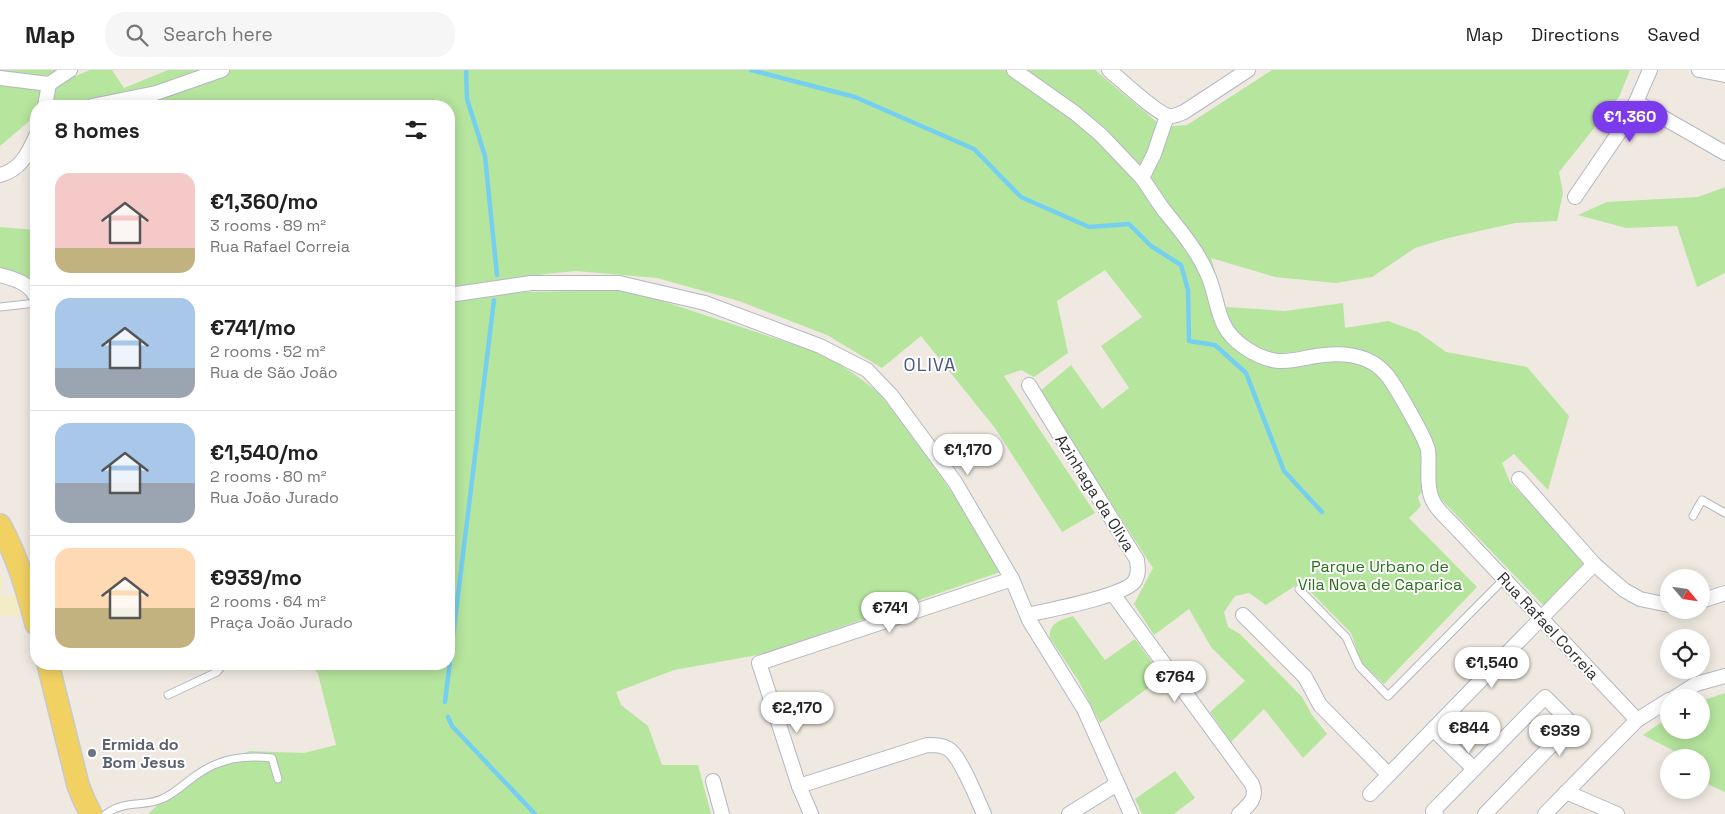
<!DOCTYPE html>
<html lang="en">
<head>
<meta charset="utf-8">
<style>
	body { margin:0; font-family:"Space Grotesk",sans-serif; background:#f6f6f6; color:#222; height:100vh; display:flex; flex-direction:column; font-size:19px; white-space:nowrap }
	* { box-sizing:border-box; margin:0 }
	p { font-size:16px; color:#767676 }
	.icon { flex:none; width:28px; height:28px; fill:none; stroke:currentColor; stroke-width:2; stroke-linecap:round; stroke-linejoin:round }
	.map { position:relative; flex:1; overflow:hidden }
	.side { position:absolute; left:30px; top:30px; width:425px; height:570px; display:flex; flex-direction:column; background:#fff; border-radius:20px; box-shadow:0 2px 12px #0003 }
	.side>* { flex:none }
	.needle { width:32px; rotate:119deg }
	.tools { position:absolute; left:1660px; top:499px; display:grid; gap:10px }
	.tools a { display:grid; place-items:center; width:50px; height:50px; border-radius:50%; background:#fff; box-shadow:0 2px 12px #0003; font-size:25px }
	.price { position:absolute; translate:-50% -42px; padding:0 11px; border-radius:18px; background:#fff; color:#222; font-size:16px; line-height:32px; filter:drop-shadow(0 1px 2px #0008) }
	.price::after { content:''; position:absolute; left:50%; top:30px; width:15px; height:11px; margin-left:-8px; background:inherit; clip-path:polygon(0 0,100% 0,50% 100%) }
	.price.selected { background:#7c3aed; color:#fff }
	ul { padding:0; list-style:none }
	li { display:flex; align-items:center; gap:15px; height:125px; padding:0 25px }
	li+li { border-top:1px solid #e0e0e0 }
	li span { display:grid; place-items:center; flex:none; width:140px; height:100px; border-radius:15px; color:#555 }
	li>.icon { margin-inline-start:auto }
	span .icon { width:60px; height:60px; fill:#fffc; stroke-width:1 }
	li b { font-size:21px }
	h2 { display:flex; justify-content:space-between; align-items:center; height:60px; padding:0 25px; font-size:21px }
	header { display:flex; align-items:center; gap:30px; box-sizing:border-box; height:70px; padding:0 25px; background:#fff; border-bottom:1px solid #e0e0e0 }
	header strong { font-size:24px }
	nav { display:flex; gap:28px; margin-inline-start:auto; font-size:18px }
	.search { width:350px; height:45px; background:#f6f6f6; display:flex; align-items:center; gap:12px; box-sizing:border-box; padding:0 18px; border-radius:20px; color:#767676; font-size:19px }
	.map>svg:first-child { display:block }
	.green { fill:#b6e59e }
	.sand { fill:#f3ecc5 }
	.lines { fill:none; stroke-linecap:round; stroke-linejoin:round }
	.stream { stroke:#75cff0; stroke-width:4.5 }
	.service-casing { stroke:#b4b7c1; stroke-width:9 }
	.minor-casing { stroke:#b4b7c1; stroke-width:16 }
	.primary-casing { stroke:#c9c9c9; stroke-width:24 }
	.service { stroke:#fff; stroke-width:7 }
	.minor { stroke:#fff; stroke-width:14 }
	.primary { stroke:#f2d163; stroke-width:21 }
	.worship-dot { fill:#6b7280; stroke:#fff; stroke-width:2 }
	.labels { text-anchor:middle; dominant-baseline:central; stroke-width:4; stroke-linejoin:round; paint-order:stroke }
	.street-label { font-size:16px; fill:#2e2e2e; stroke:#fff }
	.park-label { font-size:16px; fill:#2c6e1b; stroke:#fff }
	.worship-label { font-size:16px; font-weight:bold; fill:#5b616d; stroke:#fff; text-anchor:start }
	.neighbourhood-label { font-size:18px; letter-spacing:1px; fill:#4d5680; stroke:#fff }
</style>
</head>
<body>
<header>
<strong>Map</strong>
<div class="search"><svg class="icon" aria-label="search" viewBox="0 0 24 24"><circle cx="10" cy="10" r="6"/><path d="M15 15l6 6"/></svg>Search here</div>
<nav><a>Map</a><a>Directions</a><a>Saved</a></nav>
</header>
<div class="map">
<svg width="1725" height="744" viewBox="0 0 1725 744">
	<rect width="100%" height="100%" fill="#efe9e1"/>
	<g class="green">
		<polygon points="0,0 62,0 57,5 0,6"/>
		<polygon points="90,0 112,0 124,18 168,0 1095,0 1163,57 1187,55 1272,0 1630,0 1619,27 1559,102 1563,123 1557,151 1515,153 1448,168 1415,178 1372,207 1336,213 1275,207 1211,188 1226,237 1285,241 1343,233 1345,258 1388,251 1418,262 1446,282 1527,297 1569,346 1548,420 1514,384 1502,393 1510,412 1586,492 1544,536 1438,426 1422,422 1418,427 1421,436 1409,448 1477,517 1384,614 1361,592 1351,563 1301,512 1266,535 1249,523 1235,526 1224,542 1228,557 1240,564 1302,627 1312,645 1327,664 1303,688 1264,639 1231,672 1210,642 1245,611 1211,577 1189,539 1154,565 1134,534 1153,498 1039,322 1071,295 1102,339 1129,318 1101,276 1142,247 1105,200 1057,231 1068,283 1034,307 1021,300 1004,306 1095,443 1062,462 995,358 921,266 882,298 827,265 739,231 657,208 576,201 545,204 449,221 449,36 36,36 36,47 33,48 0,76 0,15 44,19"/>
		<polygon points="1725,117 1725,203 1697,217 1677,156 1626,158 1578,145 1607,132 1698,127"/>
		<polygon points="0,157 36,160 36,216 0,202"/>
		<path d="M629,220l194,64c18,12 40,24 56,40 18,20 33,43 49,64 26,37 52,74 72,114l-237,82 -89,16 -58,22 5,13 27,21 14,39h36l13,49h-563l23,-22 53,-31 26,-10 54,2 32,-8 -18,-71 -8,-10h139v-364l75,-8z"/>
		<path d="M1073,546l32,44 30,-21 28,38 -63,46 -22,-43 -28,-42c-2,-15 11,-18 23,-22z"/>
		<polygon points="1725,623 1725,722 1701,711 1701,688 1686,687 1643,665 1669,647 1669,660 1701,660 1701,631"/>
		<polygon points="1175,701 1195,728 1174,744 1142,744 1135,729"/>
	</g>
	<path class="sand" d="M0,503l3,6 -2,15c6,4 13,1 18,-3l8,27 -10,-3 -17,1z"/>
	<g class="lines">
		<g class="stream">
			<polyline points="466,0 467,29 485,86 497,205"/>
			<polyline points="751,0 855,27 974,79 1021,127 1089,157 1129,154 1151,176 1181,195 1188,220 1189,271 1215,275 1246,303 1284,401 1322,442"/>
			<polyline points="445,632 494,230"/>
			<polyline points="448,647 452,656 535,744"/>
		</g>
		<defs>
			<g id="service">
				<polyline points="0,237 36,233"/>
				<polyline points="1693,446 1702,430 1725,443"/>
				<polyline points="1299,519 1346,567 1359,596 1388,626 1504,509"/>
				<polyline points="168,625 217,602 223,594"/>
				<path d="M106,744c20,-15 39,-6 58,-16 13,-6 23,-17 34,-24 23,-16 47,-19 74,-16l6,21"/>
			</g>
			<g id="minor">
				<polyline points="1014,0 1075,43 1101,65 1142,108"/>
				<path d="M1109,0c11,9 48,44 60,46 5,1 10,-2 15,-4l64,-42"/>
				<polyline points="1699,0 1725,5"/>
				<polyline points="0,8 49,14 70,0"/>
				<polyline points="1636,32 1725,83"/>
				<polyline points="45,36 49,14"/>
				<polyline points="92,36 156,23 222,0"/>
				<path d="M1167,46l-13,38 -12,24c7,10 14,21 21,31 17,21 36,43 46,69 11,28 7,50 35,69 10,7 22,13 35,14 13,1 24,-3 37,-5 25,-4 53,-2 70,18 8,9 40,65 42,76 2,16 -3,38 6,53 6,10 17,19 25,28l178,189"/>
				<path d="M0,105c20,-5 28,-21 36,-39"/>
				<polyline points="1575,127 1620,61 1636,32 1650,0"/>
				<path d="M0,205c15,4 29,8 36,22"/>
				<polyline points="449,225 531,213 619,213 705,233 820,276 867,300 891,325 955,412 1012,509 1029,550 1084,639 1131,744"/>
				<polyline points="1519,409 1594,494 1624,520 1640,529 1669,535"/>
				<path d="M1113,524l139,190c6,14 -3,21 -13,30"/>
				<polyline points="1701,531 1725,523"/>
				<path d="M1027,545c21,-5 94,-18 107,-33 5,-7 4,-14 3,-22l-108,-175"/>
				<polyline points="1243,545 1305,607 1320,635 1388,704"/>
				<polyline points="1674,628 1696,614 1725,606"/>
				<polyline points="1433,659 1474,699"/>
				<polyline points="713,711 722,744"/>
				<path d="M799,716l128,-41c9,0 16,0 23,5 12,10 27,49 34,64"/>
				<polyline points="1566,722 1617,744"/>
				<polyline points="1370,724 1594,494"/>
				<polyline points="811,744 799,716 759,593 1012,509"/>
				<polyline points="1069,744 1117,714"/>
				<polyline points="1436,744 1433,741 1545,627 1572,654 1485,744"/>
				<polyline points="1545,744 1637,650 1669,630"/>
			</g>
			<g id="primary">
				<path d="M0,455c17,31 27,65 36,99"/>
				<polyline points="48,594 78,715 84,730 91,744"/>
			</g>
		</defs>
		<use href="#service" class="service-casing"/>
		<use href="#minor" class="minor-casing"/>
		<use href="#primary" class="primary-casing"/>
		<use href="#service" class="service"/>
		<use href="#minor" class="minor"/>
		<use href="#primary" class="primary"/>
	</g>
	<circle class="worship-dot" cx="92" cy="683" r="5"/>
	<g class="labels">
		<g class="street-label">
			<text transform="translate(1095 423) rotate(58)">Azinhaga da Oliva</text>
			<text transform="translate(1548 556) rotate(47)">Rua Rafael Correia</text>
		</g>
		<g class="park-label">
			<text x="1380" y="496">Parque Urbano de<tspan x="1380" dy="18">Vila Nova de Caparica</tspan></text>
		</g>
		<g class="worship-label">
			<text x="102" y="674">Ermida do<tspan x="102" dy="18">Bom Jesus</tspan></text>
		</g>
		<g class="neighbourhood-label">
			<text x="930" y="294">OLIVA</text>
		</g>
	</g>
</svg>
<div class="tools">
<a><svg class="needle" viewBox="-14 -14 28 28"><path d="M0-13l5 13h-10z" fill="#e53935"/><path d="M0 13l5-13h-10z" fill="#767676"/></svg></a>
<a><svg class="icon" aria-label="locate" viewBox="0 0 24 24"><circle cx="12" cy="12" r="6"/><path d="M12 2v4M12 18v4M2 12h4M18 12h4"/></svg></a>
<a>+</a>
<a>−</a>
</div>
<b class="price selected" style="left:1630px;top:73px">€1,360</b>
<b class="price" style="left:968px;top:406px">€1,170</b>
<b class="price" style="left:890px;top:564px">€741</b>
<b class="price" style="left:1492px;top:619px">€1,540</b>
<b class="price" style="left:1175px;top:633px">€764</b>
<b class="price" style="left:797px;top:664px">€2,170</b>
<b class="price" style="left:1469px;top:684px">€844</b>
<b class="price" style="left:1560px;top:687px">€939</b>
<section class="side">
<h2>8 homes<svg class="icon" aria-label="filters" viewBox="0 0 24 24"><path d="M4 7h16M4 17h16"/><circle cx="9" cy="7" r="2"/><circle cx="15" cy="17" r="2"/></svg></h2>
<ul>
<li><span style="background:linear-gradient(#f6c9c9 75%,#c2b280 0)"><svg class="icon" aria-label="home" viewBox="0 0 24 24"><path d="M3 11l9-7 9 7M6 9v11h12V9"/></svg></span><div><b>€1,360/mo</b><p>3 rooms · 89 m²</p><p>Rua Rafael Correia</p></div></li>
<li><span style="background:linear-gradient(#a9c7e8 70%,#9aa5b1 0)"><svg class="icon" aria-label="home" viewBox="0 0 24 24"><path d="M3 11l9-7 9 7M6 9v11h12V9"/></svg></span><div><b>€741/mo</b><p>2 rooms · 52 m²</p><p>Rua de São João</p></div></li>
<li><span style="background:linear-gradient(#a9c7e8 60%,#9aa5b1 0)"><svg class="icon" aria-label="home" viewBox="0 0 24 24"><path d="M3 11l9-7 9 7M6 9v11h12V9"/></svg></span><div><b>€1,540/mo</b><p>2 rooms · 80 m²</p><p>Rua João Jurado</p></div></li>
<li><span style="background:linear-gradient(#ffd9b3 60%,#c2b280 0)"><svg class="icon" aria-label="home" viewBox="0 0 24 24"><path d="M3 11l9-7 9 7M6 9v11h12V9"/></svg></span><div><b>€939/mo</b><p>2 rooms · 64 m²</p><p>Praça João Jurado</p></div></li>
</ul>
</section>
</div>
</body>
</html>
